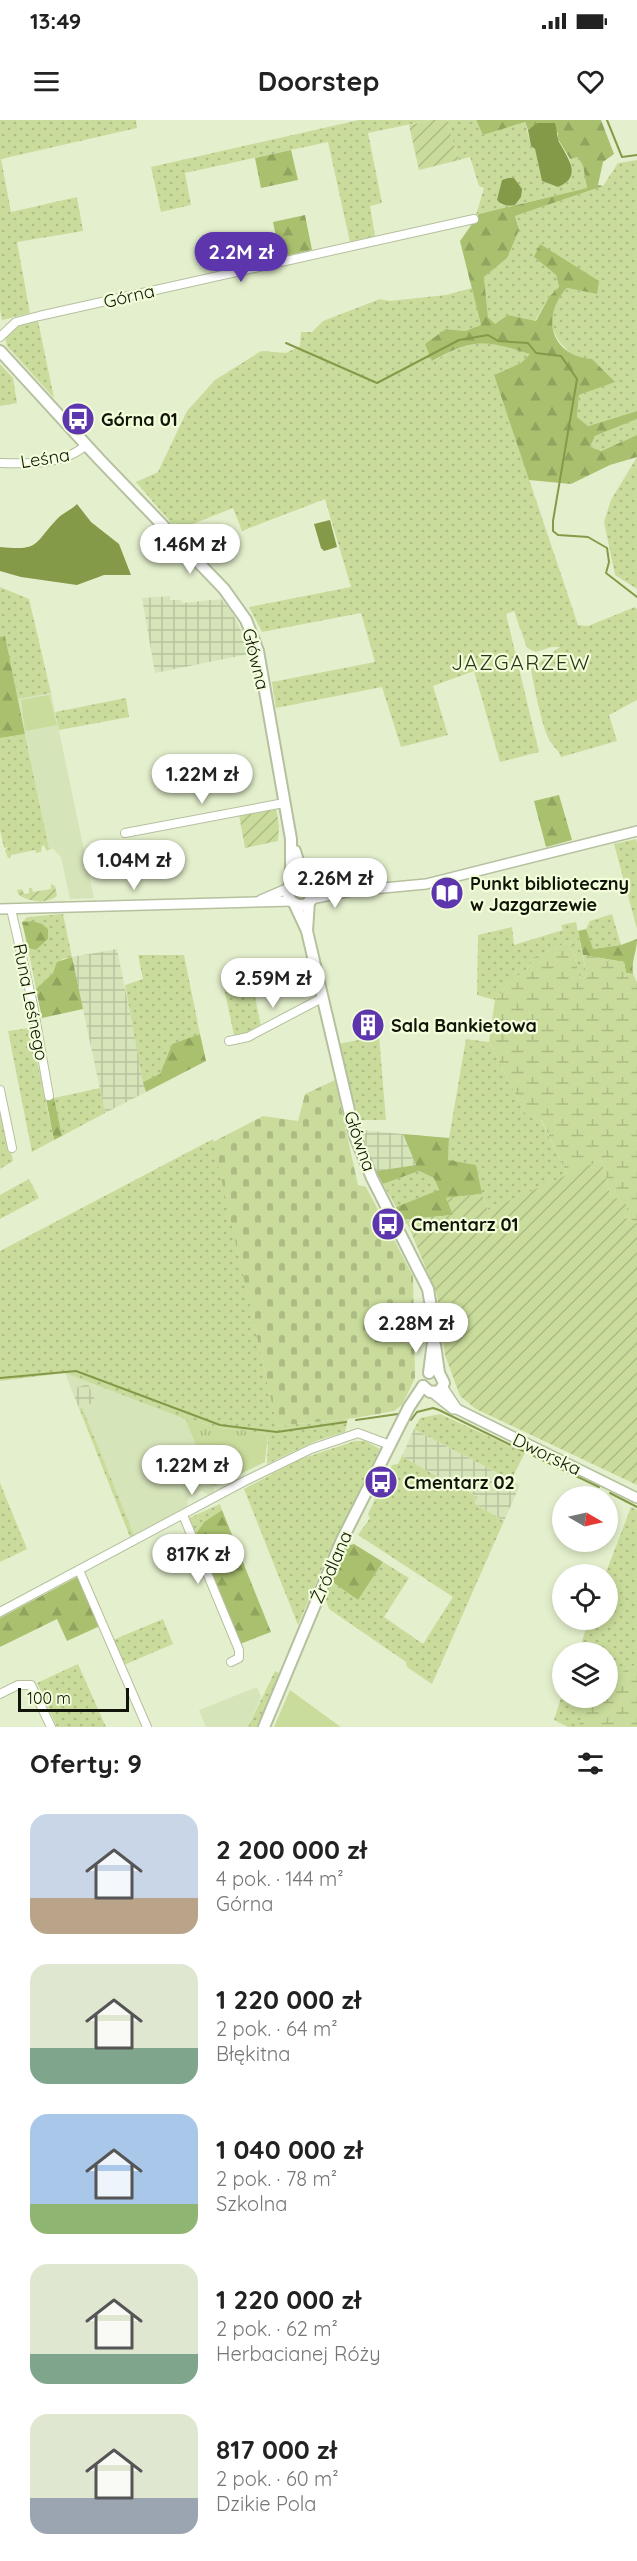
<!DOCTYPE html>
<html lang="pl">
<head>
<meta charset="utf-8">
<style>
	body { margin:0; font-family:Quicksand,sans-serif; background:#f6f6f6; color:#222; height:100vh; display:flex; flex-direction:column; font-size:22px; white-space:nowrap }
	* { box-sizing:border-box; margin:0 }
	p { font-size:20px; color:#767676 }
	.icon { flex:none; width:33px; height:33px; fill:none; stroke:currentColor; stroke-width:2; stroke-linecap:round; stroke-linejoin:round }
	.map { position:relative; height:1607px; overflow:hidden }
	.side { display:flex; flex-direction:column; background:#fff; flex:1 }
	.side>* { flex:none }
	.needle { width:39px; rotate:99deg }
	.buttons { position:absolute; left:552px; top:1366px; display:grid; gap:12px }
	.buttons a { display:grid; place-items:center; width:66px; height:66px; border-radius:50%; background:#fff; box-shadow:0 3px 9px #0003; font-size:30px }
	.scale { position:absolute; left:18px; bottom:15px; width:111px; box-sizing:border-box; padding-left:6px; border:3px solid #111408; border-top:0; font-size:16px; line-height:21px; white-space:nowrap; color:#111408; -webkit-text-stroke:4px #f2fdda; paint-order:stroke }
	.price { position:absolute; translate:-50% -51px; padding:0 14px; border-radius:21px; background:#fff; color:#222; font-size:20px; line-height:39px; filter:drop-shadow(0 2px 3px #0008) }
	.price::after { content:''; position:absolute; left:50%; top:36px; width:18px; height:14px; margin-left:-9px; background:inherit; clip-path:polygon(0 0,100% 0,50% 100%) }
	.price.current { background:#5d36ae; color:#fff }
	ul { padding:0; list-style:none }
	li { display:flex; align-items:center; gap:18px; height:150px; padding:0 30px }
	li span { display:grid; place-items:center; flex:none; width:168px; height:120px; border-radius:18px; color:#555 }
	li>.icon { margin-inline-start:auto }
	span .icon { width:72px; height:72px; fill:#fffc; stroke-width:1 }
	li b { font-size:26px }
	h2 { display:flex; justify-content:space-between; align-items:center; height:72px; padding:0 30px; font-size:26px }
	.status { display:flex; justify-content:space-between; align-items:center; height:42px; padding:0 30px; background:#fff; direction:ltr }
	.status svg { height:16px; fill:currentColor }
	header { display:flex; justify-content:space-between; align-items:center; height:78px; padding:0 30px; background:#fff; font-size:27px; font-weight:700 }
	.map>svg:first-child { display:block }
	.built { fill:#d6e4ba }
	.industrial { fill:url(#industrial-grid) }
	.grass { fill:url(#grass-dots) }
	.forest { fill:url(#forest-firs) }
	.wetland { fill:url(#wetland-marsh) }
	.cemetery { fill:url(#cemetery-stones) }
	.park { fill:url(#park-tufts) }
	.garden { fill:url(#garden-furrows) }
	.pitch { fill:#c9dc9b }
	.water { fill:#849a48 }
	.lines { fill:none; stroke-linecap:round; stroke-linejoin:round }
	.stream { stroke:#849a48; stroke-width:2 }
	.minor-casing { stroke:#b5c09e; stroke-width:10 }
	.tertiary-casing { stroke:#b5c09e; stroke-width:12 }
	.secondary-casing { stroke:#b5c09e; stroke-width:14 }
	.minor { stroke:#fff; stroke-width:8 }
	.tertiary { stroke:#fff; stroke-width:9 }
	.secondary { stroke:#fff; stroke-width:10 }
	.labels { text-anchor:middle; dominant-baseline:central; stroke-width:4.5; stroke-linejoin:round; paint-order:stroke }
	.street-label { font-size:18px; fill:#111408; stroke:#f2fdda }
	.poi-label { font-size:18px; font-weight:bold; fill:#111408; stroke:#f2fdda; text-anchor:start }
	.quarter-label { font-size:21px; letter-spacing:1.5px; fill:#2d3518; stroke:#f2fdda }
</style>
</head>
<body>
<div class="status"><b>13:49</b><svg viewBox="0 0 49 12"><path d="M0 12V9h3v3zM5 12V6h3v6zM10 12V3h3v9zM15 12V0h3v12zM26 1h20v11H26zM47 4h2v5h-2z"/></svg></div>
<header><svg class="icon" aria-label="menu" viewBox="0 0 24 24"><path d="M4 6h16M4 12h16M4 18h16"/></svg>Doorstep<svg class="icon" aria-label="heart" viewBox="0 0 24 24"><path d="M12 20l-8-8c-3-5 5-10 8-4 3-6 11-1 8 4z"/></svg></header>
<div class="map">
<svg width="637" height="1607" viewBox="0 0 637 1607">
	<defs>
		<pattern id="industrial-grid" width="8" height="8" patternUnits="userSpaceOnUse" patternTransform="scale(1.5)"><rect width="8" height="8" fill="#d6e4ba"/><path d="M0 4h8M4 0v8" fill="none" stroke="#b7c39e"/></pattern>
		<pattern id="grass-dots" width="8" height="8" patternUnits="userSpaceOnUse" patternTransform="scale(1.5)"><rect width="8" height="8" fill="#c9dc9b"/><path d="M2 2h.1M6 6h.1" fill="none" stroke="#acbc84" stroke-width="1.8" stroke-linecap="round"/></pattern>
		<pattern id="forest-firs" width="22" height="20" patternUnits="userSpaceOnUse" patternTransform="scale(1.5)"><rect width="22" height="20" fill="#a9c06e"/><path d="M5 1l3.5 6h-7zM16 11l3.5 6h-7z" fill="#90a45e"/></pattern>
		<pattern id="wetland-marsh" width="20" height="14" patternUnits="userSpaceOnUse" patternTransform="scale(1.5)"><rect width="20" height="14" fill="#c9dc9b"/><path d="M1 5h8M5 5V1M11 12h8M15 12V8" fill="none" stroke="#acbc84"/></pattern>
		<pattern id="cemetery-stones" width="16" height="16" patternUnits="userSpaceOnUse" patternTransform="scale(1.5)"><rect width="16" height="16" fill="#c9dc9b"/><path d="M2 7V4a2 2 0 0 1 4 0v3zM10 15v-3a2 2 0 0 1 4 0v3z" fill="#acbc84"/></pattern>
		<pattern id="park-tufts" width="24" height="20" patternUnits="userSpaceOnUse" patternTransform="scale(1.5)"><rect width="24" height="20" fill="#c9dc9b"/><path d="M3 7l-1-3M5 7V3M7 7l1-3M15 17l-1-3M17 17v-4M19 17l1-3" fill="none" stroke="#acbc84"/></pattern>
		<pattern id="garden-furrows" width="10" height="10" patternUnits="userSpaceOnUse" patternTransform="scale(1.5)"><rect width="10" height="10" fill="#c9dc9b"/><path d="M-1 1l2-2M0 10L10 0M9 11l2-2" fill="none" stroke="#acbc84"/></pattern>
	</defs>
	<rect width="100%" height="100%" fill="#e4f0cd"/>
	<g class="built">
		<polygon points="51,573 94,778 70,779 61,737 52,728 49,728 18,579"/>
		<polygon points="65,1253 185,1299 215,1373 210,1376 201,1371 188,1378 187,1388 134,1415 82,1287 95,1282 88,1265 71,1269"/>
		<polygon points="257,1567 261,1577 248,1607 206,1607 199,1590"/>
	</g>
	<g class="industrial">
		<polygon points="170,476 170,480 181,480 182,483 221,479 230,489 244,516 249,534 155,553 142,478"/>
		<polygon points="117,829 146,972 105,993 72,837"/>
		<polygon points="361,1010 403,1014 416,1045 376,1051"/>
		<polygon points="88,1264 96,1282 79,1288 71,1269"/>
		<polygon points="414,1309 520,1365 504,1401 474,1383 476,1376 466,1370 461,1371 402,1336"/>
	</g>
	<g class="grass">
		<polygon points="0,0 136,0 137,8 1,39 11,92 77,77 83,111 17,122 30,193 2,200 0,189"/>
		<polygon points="359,0 430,0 368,13 382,83 370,86 375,116 350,122 328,22 185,53 191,85 161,92 151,47"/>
		<polygon points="446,0 476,0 483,15 525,2 531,26 535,29 542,61 558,67 571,55 570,39 578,36 583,46 587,68 515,85 521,77 500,84 510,87 476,95 484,68 479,66 470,37 459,40"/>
		<path d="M637,40v251l-50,15 -10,-9 2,-22 35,-13c-35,-22 -89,-48 -47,-94l30,6 -63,-37 22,18 3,13 -10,9 -14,24 -27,-6 -13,10 -7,-8 -4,-40 23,-20 12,-27 -4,-14 88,-30 15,-23z"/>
		<path d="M472,168l9,37 -16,6 -19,-2 -13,32c42,-23 54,-21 98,-7l-10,9 -27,12 84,250 10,1 47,-19 2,2v91l-28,15 8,26 -56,16c-3,-8 -7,-9 -11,-16 -8,-13 -16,-55 -19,-72l29,-22h-9l-15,5 -9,-4 -13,-37 -8,3 33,138 -39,10 -26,-91 -41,15 15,49 -47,12 -19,-60 -106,21 -4,-26 103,-20 -14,-49 -99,19 -13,-25 102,-20 -26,-88 -83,32 -9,-23 -48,19 -1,4 -8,-8 -3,2 -37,-43 22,-10 29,-61 28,-31 46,-29 25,2 14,-7 1,-14h11l11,-11 57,-22 9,2 57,-6z"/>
		<polygon points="38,201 54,278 7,226 4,213 18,206"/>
		<polygon points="0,244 13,258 17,283 0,286"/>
		<polygon points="637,299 637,315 600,331 590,327 595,316"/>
		<polygon points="637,337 637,469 615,455 604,402 611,380"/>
		<polygon points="0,467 29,479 51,573 18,579 5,517 0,517"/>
		<polygon points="126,578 129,597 59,610 55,592"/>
		<polygon points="25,614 49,728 52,728 47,731 44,725 42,726 41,732 36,733 35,730 11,735 11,738 8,738 5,730 8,727 4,728 0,710 0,618"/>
		<polygon points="636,719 637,723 637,809 614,724"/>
		<polygon points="63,794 72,837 62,839 53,853 36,869 28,828 36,830 48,819 48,809 32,801 22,802 27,797"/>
		<polygon points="612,794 621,825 592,829 586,809 590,801"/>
		<polygon points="576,802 587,857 580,859 571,821 532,838 530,846 507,865 495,880 477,875 478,815 512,807 514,825 563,810 561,805"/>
		<polygon points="138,835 184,835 200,914 172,924 160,954 143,962 125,865 143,859"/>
		<polygon points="251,857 261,906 239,917 234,915 224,868"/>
		<polygon points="30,908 54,1020 32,1032 8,911"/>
		<polygon points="379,916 386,1000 359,1000 338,924"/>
		<polygon points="466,919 489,922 525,993 540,998 568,1056 488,1090 482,1074 448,1040 449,1018"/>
		<polygon points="100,968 105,993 62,1016 54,978"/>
		<polygon points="0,980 13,1041 0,1049"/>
		<polygon points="213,1019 277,1306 348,1299 345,1312 316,1321 267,1344 268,1314 221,1308 185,1299 65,1253 0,1261 0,1131"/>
		<polygon points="419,1051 434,1058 439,1071 396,1087 383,1064"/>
		<polygon points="29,1059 39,1078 0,1099 0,1075"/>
		<polygon points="82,1287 134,1415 130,1417 79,1288"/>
		<polygon points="440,1294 525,1333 511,1360 414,1309 420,1298"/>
		<polygon points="355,1321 365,1321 380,1329 328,1435 298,1505 244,1369 298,1340"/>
		<polygon points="402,1336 461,1371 466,1370 477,1377 474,1383 504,1401 432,1564 407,1547 406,1542 329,1489 325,1477 331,1461 358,1480 383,1442 409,1458 384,1497 423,1524 453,1477 358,1415 370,1398 368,1394 392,1345 398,1344"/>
		<polygon points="0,1363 27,1429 0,1442"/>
		<polygon points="220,1384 222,1390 204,1402 195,1415 189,1398"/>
		<polygon points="631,1387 637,1390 637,1544 608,1559 608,1533 578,1533 589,1500 608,1500 608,1455 605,1455"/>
		<polygon points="163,1499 173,1524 124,1545 113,1520"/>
		<polygon points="78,1544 106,1607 57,1607 37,1563"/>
		<polygon points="275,1551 280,1554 258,1607 248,1607"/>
		<polygon points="562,1575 562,1578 590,1578 578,1607 568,1607 554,1600"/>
	</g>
	<g class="forest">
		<path d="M476,0h125l13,34 -11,8 -5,23 5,1 -88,30 4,14 -12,28 -23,19 4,40 7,7 13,-9 28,6 13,-24 10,-10 -3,-12 -22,-18 6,-13 59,37 -2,13 -30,-6c-27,29 -16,68 25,71l23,23 -36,13 -2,22 11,9 49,-15v8l-42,17 -5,11 11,4 36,-16v22l-27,8 -39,19 -42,-4 -35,-105 27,-12 9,-9c-44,-14 -56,-16 -98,7l-7,-17 21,-15 19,2 16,-6 -21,-84 19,-27 108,-26 -4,-22 -5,-9 -8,2 -12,-20v-6l-21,-10 -9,7 -3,-8 -42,13z"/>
		<polygon points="291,30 298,60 261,68 255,38"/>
		<polygon points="305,95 312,130 280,137 273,102"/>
		<polygon points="5,516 25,614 0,618 0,517"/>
		<polygon points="559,675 572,720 546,727 534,681"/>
		<polygon points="32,801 42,804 48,809 48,819 36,830 28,828 22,802"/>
		<path d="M586,809l7,20 28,-4 16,-6c0,13 -6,21 -4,35l-7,-1 -2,-11 -41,-7 -5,-24z"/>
		<polygon points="72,837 83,889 42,898 36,869 53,853 57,842"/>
		<polygon points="200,914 206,941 146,972 143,962 160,954 172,924"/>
		<polygon points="54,978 62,1016 54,1020 46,979"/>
		<polygon points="403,1014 449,1018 448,1040 476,1045 482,1074 447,1078 453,1095 402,1100 396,1087 439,1070 434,1058 419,1051 383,1064 376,1051 416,1045"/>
		<polygon points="222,1390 271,1512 240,1524 195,1415 204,1402"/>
		<polygon points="354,1424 383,1442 358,1480 331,1461 347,1426"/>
		<polygon points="79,1456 100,1506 67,1521 57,1499 0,1527 0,1498"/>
	</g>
	<g class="wetland">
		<polygon points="571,821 580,859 587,857 583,835 624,842 626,853 633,854 637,862 637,1103 624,1097 627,1086 610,1074 601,1040 568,1056 541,999 525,993 489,922 495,880 507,865 530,846 532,838"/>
		<polygon points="637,1544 637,1607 578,1607 590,1578 608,1578 608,1559"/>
	</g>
	<polygon class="cemetery" points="335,960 358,1065 366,1067 413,1156 415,1258 402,1285 394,1291 355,1298 277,1306 213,1022 263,996 298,1001 305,974"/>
	<polygon class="park" points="185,1299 221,1308 268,1314 265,1342 213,1367"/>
	<g class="garden">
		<polygon points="430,0 446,0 459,40 419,50 409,5"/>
		<polygon points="276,688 279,706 278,721 245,728 239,695"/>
		<path d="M51,764l4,2 2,10c-11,8 -27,7 -39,-2l-1,-4 5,-1 2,5 5,-1v-5h3l1,4 18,-3z"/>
		<polygon points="601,1040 610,1074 628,1086 624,1097 637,1103 637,1365 476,1289 460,1276 445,1235 437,1175 408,1105 402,1100 453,1095 446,1078 482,1074 488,1090"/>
	</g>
	<g class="pitch">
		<polygon points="49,575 57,605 25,611 21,580"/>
		<polygon points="234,1320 265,1324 263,1340 242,1350 232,1330"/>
		<polygon points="229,1340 234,1350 213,1359 209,1349"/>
		<polygon points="290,1570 338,1605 341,1607 274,1607"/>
	</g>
	<g class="water">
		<path d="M537,3h18c2,7 2,14 4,19 9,16 24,35 -1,45l-16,-6 -7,-32 -4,-3 -3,-16z"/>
		<path d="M508,58h6l8,11 -1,8 -6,8c-7,2 -14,0 -18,-5l5,-20z"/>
		<path d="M77,384l14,18 28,22 12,31h-27l-27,10 -56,-8 -21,-6v-24c41,4 33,-3 58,-29 5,-5 13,-8 19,-14z"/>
		<polygon points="330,400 337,427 324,431 321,428 314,404"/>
	</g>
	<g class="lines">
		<g class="stream">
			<polyline points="607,0 622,37 637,35"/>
			<polyline points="286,223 377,263 459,220 488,215 498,221 528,223 536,233 561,236 577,259 553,401 553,411 558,415 588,417 607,428 609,442 606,453 637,477"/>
			<polyline points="0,1258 76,1251 220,1305 277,1312 346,1302"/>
			<polyline points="409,1299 411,1300 417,1292 433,1288 439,1290 523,1331"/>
			<polyline points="356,1300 398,1294"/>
			<polyline points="534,1336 599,1367"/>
			<polyline points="610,1373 637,1387"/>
		</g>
		<defs>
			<g id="minor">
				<polyline points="0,217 16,202 39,196 474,99"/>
				<path d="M0,343c28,1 64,2 86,-18"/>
				<polyline points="125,713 284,683"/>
				<polyline points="11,789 33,885 49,976"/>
				<polyline points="229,921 248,917 322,878"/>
				<polyline points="0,970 12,1028"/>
				<polyline points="183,1395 239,1530 239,1538 231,1542"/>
				<polyline points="79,1450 147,1607"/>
				<polyline points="0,1492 245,1361 311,1329 358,1313 390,1325"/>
				<polyline points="0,1574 18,1565 31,1565 51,1607"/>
			</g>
			<g id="tertiary">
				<polyline points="311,765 351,771 426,764 637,711"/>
				<polyline points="311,779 351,771"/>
				<polyline points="261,780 289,768"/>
				<polyline points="0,789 292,781"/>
				<polyline points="443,1268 457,1289"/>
				<polyline points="433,1273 453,1289 457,1289 637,1378"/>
			</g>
			<g id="secondary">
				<polyline points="0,231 100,340 224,469 246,500 258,531 291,719 291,763"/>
				<polyline points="295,731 304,760"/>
				<circle cx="301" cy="772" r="13"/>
				<polyline points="294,783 307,811 355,1016 372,1058 428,1169 433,1200 433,1222 429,1253"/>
				<polyline points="307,811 309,781"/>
				<polyline points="435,1225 439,1253"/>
				<polyline points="423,1266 430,1272 440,1271 444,1263 439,1253"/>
				<polyline points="264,1607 342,1420 409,1287 423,1266"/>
			</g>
		</defs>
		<use href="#minor" class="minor-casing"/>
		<use href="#tertiary" class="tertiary-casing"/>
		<use href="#secondary" class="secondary-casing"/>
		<use href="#minor" class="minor"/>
		<use href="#tertiary" class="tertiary"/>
		<use href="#secondary" class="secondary"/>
	</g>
	<defs>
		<symbol id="bus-disc" viewBox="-11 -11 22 22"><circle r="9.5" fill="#5d36ae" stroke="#f2fdda"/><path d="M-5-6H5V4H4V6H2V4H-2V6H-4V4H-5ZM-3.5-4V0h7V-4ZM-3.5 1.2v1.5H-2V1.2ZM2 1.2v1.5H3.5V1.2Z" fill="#fff"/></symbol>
		<symbol id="library-disc" viewBox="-11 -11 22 22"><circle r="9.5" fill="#5d36ae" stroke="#f2fdda"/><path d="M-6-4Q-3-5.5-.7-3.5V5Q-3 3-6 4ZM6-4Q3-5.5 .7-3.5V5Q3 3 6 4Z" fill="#fff"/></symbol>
		<symbol id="building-disc" viewBox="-11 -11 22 22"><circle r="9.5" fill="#5d36ae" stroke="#f2fdda"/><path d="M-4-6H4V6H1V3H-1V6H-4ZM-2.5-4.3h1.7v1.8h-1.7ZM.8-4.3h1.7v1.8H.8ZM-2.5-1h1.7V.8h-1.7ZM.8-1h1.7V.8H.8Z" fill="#fff"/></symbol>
	</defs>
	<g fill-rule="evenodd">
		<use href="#bus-disc" x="59" y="280" width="38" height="38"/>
		<use href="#library-disc" x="428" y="754" width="38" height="38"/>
		<use href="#building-disc" x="349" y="886" width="38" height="38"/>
		<use href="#bus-disc" x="369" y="1085" width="38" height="38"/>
		<use href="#bus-disc" x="362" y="1343" width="38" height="38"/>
	</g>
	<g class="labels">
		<g class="street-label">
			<text transform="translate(129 176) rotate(-13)">Górna</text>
			<text transform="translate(45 338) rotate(-9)">Leśna</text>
			<text transform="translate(256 539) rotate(76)">Główna</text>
			<text transform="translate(31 882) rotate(79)">Runa Leśnego</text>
			<text transform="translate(360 1021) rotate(71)">Główna</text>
			<text transform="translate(547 1334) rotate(26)">Dworska</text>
			<text transform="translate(331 1447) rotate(-66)">Źródlana</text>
		</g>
		<g class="poi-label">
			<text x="101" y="299">Górna 01</text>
			<text x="470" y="763">Punkt biblioteczny<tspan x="470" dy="21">w Jazgarzewie</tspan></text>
			<text x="391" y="905">Sala Bankietowa</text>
			<text x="411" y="1104">Cmentarz 01</text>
			<text x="404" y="1362">Cmentarz 02</text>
		</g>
		<g class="quarter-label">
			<text x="521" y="542">JAZGARZEW</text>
		</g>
	</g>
</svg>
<div class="buttons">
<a><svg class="needle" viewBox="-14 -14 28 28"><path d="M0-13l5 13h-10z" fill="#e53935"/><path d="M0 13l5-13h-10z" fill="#767676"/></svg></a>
<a><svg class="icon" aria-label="locate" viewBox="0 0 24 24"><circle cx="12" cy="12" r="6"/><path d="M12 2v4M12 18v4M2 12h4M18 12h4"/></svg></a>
<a><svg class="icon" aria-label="layers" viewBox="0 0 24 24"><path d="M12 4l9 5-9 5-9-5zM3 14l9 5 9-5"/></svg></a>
</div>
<div class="scale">100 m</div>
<b class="price current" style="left:241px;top:163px">2.2M zł</b>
<b class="price" style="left:190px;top:455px">1.46M zł</b>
<b class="price" style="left:202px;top:685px">1.22M zł</b>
<b class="price" style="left:134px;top:771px">1.04M zł</b>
<b class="price" style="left:335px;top:789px">2.26M zł</b>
<b class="price" style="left:273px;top:889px">2.59M zł</b>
<b class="price" style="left:416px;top:1234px">2.28M zł</b>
<b class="price" style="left:192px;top:1376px">1.22M zł</b>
<b class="price" style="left:198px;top:1465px">817K zł</b>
</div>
<section class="side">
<h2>Oferty: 9<svg class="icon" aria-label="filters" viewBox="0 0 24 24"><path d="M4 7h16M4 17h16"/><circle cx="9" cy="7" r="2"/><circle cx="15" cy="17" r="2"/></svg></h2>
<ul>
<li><span style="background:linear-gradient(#c9d6e8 70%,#b9a48a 0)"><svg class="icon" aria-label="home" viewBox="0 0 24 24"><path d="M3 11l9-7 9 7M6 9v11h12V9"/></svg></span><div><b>2 200 000 zł</b><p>4 pok. · 144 m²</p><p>Górna</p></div></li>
<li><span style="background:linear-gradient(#dfe7d0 70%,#7fa58c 0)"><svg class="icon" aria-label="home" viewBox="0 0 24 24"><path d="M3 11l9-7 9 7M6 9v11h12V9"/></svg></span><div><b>1 220 000 zł</b><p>2 pok. · 64 m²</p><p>Błękitna</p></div></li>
<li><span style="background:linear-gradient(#a9c7e8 75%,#8fb573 0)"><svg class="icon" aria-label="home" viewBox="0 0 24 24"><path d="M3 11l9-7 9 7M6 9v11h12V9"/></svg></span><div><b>1 040 000 zł</b><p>2 pok. · 78 m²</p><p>Szkolna</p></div></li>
<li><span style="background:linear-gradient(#dfe7d0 75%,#7fa58c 0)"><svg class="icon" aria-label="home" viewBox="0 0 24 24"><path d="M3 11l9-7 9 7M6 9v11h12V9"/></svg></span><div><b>1 220 000 zł</b><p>2 pok. · 62 m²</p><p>Herbacianej Róży</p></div></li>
<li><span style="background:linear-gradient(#dfe7d0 70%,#9aa5b1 0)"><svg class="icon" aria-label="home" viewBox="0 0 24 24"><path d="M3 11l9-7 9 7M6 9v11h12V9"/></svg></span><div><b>817 000 zł</b><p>2 pok. · 60 m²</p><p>Dzikie Pola</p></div></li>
</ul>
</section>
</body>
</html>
